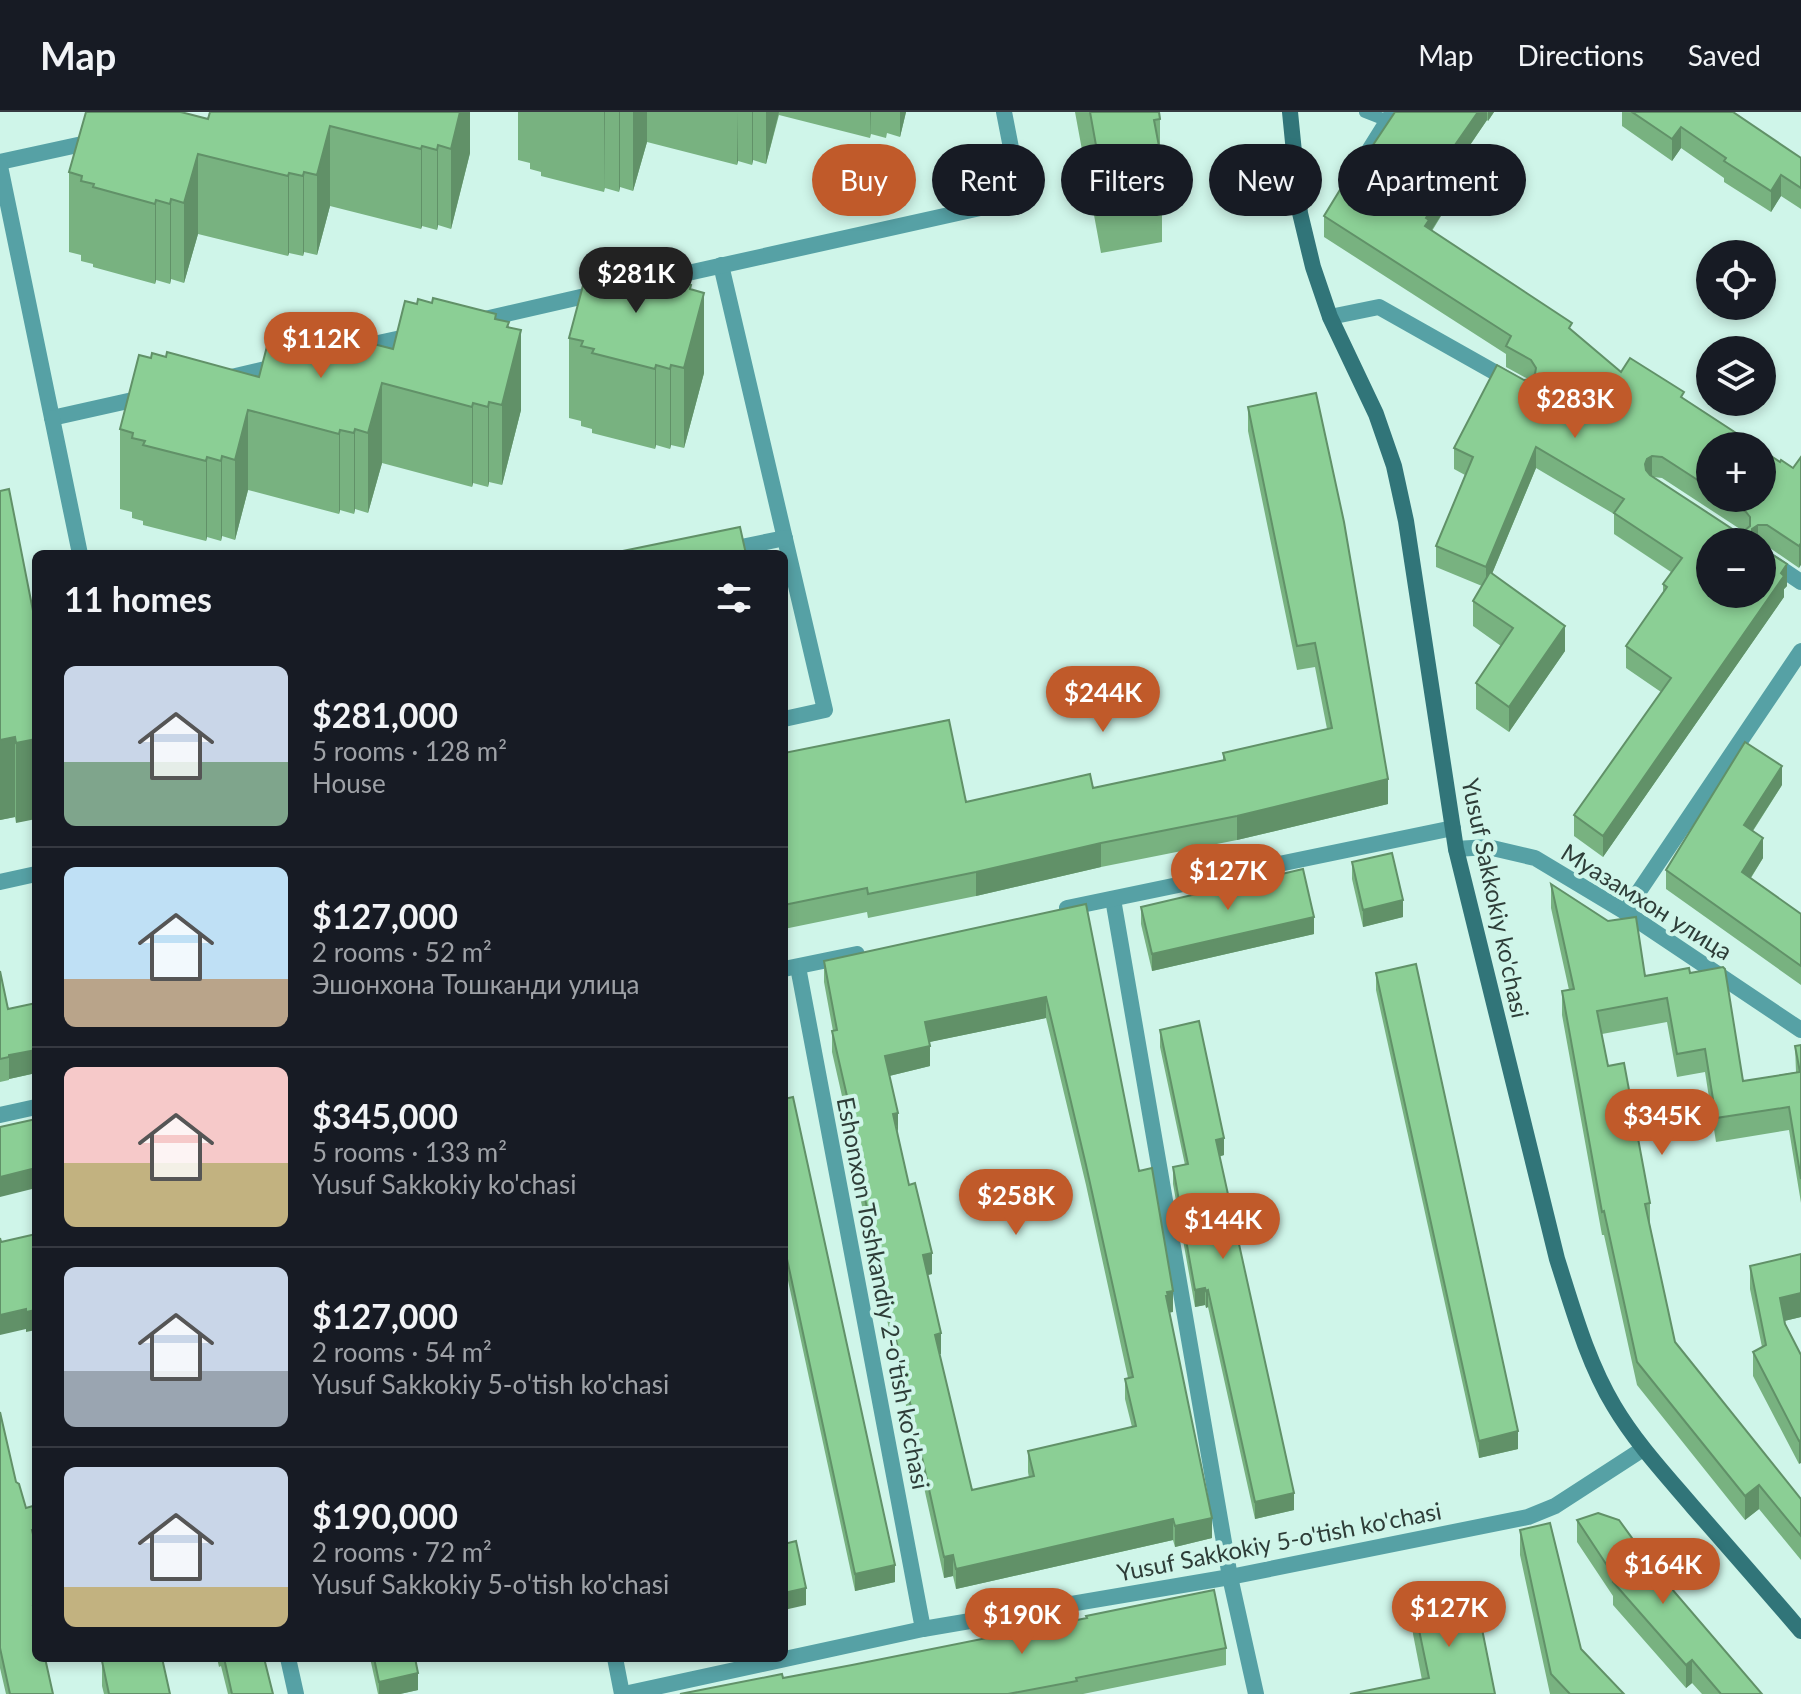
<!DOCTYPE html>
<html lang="en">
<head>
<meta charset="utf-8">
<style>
	body { margin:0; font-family:Lato,sans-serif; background:#20242c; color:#f1f3f6; height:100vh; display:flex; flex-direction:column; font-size:30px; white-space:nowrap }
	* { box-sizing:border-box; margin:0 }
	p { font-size:26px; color:#9ea1a6 }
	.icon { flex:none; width:44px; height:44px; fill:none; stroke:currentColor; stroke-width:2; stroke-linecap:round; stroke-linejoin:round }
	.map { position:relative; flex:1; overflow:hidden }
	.sheet { position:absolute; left:32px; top:438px; width:756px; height:1112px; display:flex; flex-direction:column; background:#171b24; border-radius:12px; box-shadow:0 4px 12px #0003 }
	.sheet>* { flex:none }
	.hud { position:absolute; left:812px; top:32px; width:760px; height:72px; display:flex; gap:16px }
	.fabs { position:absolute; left:1696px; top:128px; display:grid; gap:16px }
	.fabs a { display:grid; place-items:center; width:80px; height:80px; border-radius:50%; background:#171b24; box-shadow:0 4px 12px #0003; font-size:40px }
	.price { position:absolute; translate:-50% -68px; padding:0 18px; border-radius:28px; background:#c05a2a; color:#fff; font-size:26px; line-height:52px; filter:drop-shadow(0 2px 4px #0008) }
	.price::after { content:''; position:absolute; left:50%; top:48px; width:24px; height:18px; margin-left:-12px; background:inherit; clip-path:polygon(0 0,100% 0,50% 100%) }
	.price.active { background:#222; color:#fff }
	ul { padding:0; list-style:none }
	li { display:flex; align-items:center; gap:24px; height:200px; padding:0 32px }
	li+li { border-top:2px solid #363941 }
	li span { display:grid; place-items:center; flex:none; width:224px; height:160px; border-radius:12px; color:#555 }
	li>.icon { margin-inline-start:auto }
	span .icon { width:96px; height:96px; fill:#fffc; stroke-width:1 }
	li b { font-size:34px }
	h2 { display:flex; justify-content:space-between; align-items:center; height:96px; padding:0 32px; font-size:34px }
	.pill { padding:0 28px; border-radius:36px; background:#171b24; box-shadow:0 4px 12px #0003; font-size:28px; line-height:72px }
	.pill.active { background:#c05a2a; color:#fff }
	header { display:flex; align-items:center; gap:48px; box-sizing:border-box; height:112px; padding:0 40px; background:#171b24; border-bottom:2px solid #363941 }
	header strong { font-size:38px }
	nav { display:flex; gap:44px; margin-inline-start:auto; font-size:28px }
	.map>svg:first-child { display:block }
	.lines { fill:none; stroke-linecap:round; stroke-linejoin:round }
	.service { stroke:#56a1a5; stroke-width:12 }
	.minor { stroke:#56a1a5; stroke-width:16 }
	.secondary { stroke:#317579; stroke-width:16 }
	.wall { fill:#78b280; fill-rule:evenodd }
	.shaded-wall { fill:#619168 }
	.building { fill:#8bcf95; stroke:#619168; stroke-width:2; fill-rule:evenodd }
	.labels { text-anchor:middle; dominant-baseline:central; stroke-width:8; stroke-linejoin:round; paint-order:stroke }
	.street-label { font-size:24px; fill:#2e3d38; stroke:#cff5e9 }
</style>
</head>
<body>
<header>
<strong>Map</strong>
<nav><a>Map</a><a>Directions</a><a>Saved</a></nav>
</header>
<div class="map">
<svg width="1801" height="1582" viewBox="0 0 1801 1582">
	<rect width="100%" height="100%" fill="#cff5e9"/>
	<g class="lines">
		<polyline class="service" points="1365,0 1388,9"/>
		<g class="minor">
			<polyline points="0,50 96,29"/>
			<polyline points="0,54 52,306 146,285"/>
			<polyline points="1353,64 1393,0"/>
			<polyline points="721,153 825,598 784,607"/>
			<polyline points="652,169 1021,87 1004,0"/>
			<polyline points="1330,205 1379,195 1512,270"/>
			<polyline points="476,209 598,181"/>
			<polyline points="355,236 415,223"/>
			<polyline points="227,266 282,253"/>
			<polyline points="52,306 80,442"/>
			<polyline points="707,442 785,426"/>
			<polyline points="1762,444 1801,470"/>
			<polyline points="1456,737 1488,735 1535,746 1625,800 1801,918"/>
			<polyline points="0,770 36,762"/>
			<polyline points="1113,787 1230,1465 1256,1582"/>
			<polyline points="1067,796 1453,716"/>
			<polyline points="1625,800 1801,539"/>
			<polyline points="798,855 923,1517"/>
			<polyline points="784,857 857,842"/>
			<polyline points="0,1003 36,995"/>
			<polyline points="288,1546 296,1582"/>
			<polyline points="615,1546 622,1582"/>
			<polyline points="624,1582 923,1517 1230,1465 1528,1405 1555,1394 1643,1337"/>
		</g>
		<path class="secondary" d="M1290,0l10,101 13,54 17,50 46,97 18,52 12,55 50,328 101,410c16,50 30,102 57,147 22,37 51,68 79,101 36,41 72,82 108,124"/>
	</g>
	<g class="wall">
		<polygon points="470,0 470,41 451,117 438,113 437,118 422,114 421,117 330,94 317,143 304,140 303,144 289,141 288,144 198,122 184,171 171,167 170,172 156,168 155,172 93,155 93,152 81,149 81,143 69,140 69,60 208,7"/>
		<polygon points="518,0 906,0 900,25 887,21 886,26 871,22 870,26 779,3 766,52 753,48 752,53 738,49 737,53 647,30 633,79 620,75 619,80 605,76 604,80 541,64 541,60 530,57 530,51 518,48"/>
		<polygon points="1075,0 1159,0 1160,7 1160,39 1162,50 1162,130 1101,141"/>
		<path d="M1395,0h99l-6,9 -1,-1 -37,55 2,23 -20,33 140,99 49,42 63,27 26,47v52h52l18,-36 13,6 8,-11 -2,111 -32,-22h-5v-4h-52l77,44 -3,3v8l-181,260 -29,-21v-21l87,-123 -35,-24v-22l37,-54v-8l8,-12 -57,-38v-20l-78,-46 -44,106 73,77 -56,81 -33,-23v-26l25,-37 -28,-20v-25l9,-15 -46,-19v-21l29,-71 -11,-6v-21l70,-68 4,-1 -22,-12v-13l-182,-117v-21zM1653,365l9,1 81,53 -9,-1z"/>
		<polygon points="1622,0 1733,0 1801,46 1801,97 1781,84 1771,100 1724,70 1724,66 1681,36 1672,49 1622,14"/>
		<polygon points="600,154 679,169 691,177 704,261 684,336 671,333 670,337 656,333 655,337 592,321 592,317 581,314 581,309 569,306 569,226"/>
		<polygon points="417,192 496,207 509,215 521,298 502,373 489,370 488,375 473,371 472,375 382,351 368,401 355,397 354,402 340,398 339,402 248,378 235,428 222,424 221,429 207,425 206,429 143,413 143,409 132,406 132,400 120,397 120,317 151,246 166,245 259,265 284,218 393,237"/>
		<polygon points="1248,295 1388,692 1237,728 1101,755 976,784 868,806 867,800 784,817 784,641 966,690 1093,676 1223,648 1223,641 1327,617 1315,555 1297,558 1248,319"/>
		<polygon points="36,514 16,711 15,705 0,708"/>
		<polygon points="1782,673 1753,719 1763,746 1751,766 1801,802 1801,873 1666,777 1666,758"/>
		<polygon points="1352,750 1403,805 1363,815 1352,767"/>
		<polygon points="1551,772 1645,864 1690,861 1743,969 1796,960 1795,934 1801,933 1801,1091 1789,1018 1716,1030 1705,960 1677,965 1667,910 1602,922 1608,954 1650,1091 1650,1113 1675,1230 1801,1387 1801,1448 1759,1397 1745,1408 1637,1273 1604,1123 1602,1123 1562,903 1562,879 1569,878 1551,796"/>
		<path d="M1086,792l53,267 34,141h-4l43,226 -37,9 -2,-7 -217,49 -3,-13 -9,2 -88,-399v-21l-24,-106v-21h1l-9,-49v-21zM1046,906l40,167 42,193 -3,1v20l7,28 -104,24v21l1,6 -57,12 -33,-136h2l-13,-79 4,-1 -23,-89 -12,-52 -8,-57 41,-10 -1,-24z"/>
		<polygon points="1141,795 1314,822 1152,859 1141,812"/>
		<polygon points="0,859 8,897 36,891 36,961 9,967 9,968 0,970"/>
		<polygon points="1376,861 1518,1337 1479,1346 1376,878"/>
		<polygon points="1160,918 1224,1043 1219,1045 1294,1398 1255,1407 1208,1195 1206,1196 1205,1193 1195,1195 1173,1072 1173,1055 1185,1053 1160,935"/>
		<polygon points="784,987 895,1470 855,1479 784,1150"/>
		<polygon points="1801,1142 1801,1205 1784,1209 1801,1243 1799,1352 1753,1264 1753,1240 1762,1235 1750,1177 1750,1154"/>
		<polygon points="0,1300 36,1546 53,1582 6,1582 0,1556"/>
		<polygon points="1577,1408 1637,1436 1762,1582 1702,1582 1692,1571 1686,1576 1613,1493 1613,1484 1577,1430"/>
		<polygon points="1520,1418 1581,1537 1624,1582 1550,1582 1520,1443"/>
		<polygon points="1413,1489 1495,1582 1422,1568 1413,1522"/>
		<polygon points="1226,1536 1226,1553 1083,1582 680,1582 783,1566"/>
		<polygon points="217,1546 264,1546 273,1582 228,1582 221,1554 219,1555"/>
		<polygon points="370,1546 415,1546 418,1578 400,1582 378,1582"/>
		<polygon points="102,1549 170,1582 104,1582 102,1574"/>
	</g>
	<g class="shaded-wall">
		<polygon points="460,0 470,0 470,41 451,117 451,37"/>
		<polygon points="604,0 605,0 604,80"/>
		<polygon points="619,0 620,0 620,75 619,80"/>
		<polygon points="633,0 647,0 647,30 633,79"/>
		<polygon points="737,0 738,49 737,53"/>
		<polygon points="752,0 753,0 753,48 752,53"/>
		<polygon points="766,0 779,0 766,52"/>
		<polygon points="870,0 871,0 870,26"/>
		<polygon points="900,0 906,0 900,25"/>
		<polygon points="1478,0 1487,0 1487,8 1439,78 1439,56"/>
		<polygon points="1488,0 1494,0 1488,9"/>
		<polygon points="330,14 330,94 317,143 317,63"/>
		<polygon points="1681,15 1681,36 1672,49 1672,27"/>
		<polygon points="438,33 438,113 437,118 437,38"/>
		<polygon points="422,34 422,114 421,117 421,37"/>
		<polygon points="198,42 198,122 184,171 184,91"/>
		<polygon points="304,60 304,140 303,144 303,64"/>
		<polygon points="289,61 289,141 288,144 288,64"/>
		<polygon points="1781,63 1781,84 1771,100 1771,79"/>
		<polygon points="1452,64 1452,86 1429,122 1425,136 1426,106"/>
		<polygon points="171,87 171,167 170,172 170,92"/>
		<polygon points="156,88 156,168 155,172 155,92"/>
		<polygon points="691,173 691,227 704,181 704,261 684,336 684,256"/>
		<polygon points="509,210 509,267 521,218 521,298 502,373 502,293"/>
		<polygon points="656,253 656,333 655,337 655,257"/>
		<polygon points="671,253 671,333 670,337 670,257"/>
		<polygon points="382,271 382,351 368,401 368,321"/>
		<polygon points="489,290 489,370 488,375 488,295"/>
		<polygon points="473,291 473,371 472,375 472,295"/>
		<polygon points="248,298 248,378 235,428 235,348"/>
		<polygon points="355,317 355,397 354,402 354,321"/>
		<polygon points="340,318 340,398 339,402 339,322"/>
		<polygon points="1536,335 1536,356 1486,476 1486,455"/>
		<polygon points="222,344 222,424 221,429 221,349"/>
		<polygon points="1652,344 1652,365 1647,368 1645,352 1647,347"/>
		<polygon points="207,345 207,425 206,429 206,349"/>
		<polygon points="1758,413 1758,430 1752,430 1752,417"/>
		<polygon points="1801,431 1801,453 1799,456 1799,434"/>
		<polygon points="1787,452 1787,474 1784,477 1784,485 1603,745 1603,724"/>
		<polygon points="1565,514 1565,539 1509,620 1509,595"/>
		<polygon points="15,625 15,705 0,708 0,628"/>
		<polygon points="36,627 36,707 16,711 16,631"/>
		<polygon points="1782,654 1782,673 1744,732 1744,713"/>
		<polygon points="1388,667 1388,692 1237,728 1237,704"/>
		<polygon points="1763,726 1763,746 1742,779 1742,760"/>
		<polygon points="1101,731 1101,755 976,784 976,760"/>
		<polygon points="1403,788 1403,805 1363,815 1363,798"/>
		<polygon points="1314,805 1314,822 1152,859 1152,842"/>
		<polygon points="1046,885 1046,906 925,931 925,910"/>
		<polygon points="930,934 930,954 885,965 885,944"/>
		<polygon points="36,938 36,961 9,967 9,943"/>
		<polygon points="898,1001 898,1021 893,1002"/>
		<polygon points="1224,1026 1224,1043 1216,1045 1216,1028"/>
		<polygon points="36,1056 36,1076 0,1085 0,1065"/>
		<polygon points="932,1141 932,1162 923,1164 923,1143"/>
		<polygon points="1205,1176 1205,1193 1195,1195 1195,1178"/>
		<polygon points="1208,1178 1208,1195 1206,1196 1206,1179"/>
		<polygon points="1173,1179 1173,1200 1168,1201 1166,1184 1167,1180"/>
		<polygon points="1801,1181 1801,1205 1780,1210 1780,1186"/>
		<polygon points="26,1197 26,1217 0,1223 0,1203"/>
		<polygon points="36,1198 36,1218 26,1220 26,1200"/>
		<polygon points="941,1221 941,1242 935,1243 935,1223"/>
		<polygon points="1518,1319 1518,1337 1479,1346 1479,1329"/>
		<polygon points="1801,1328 1801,1351 1799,1352 1799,1329"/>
		<polygon points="1759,1373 1759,1397 1745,1408 1745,1384"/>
		<polygon points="1294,1381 1294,1398 1255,1407 1255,1390"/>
		<polygon points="1212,1406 1212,1426 1175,1435 1175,1414"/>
		<polygon points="1173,1407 1173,1428 956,1477 956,1457"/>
		<polygon points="36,1417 36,1437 32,1418"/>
		<polygon points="953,1443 953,1464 944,1466 944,1445"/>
		<polygon points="895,1453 895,1470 855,1479 855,1462"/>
		<polygon points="806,1476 806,1493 784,1498 784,1481"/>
		<polygon points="1692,1548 1692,1571 1686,1576 1686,1553"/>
		<polygon points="418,1561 418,1578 400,1582 379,1582 379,1570"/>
	</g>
	<g class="building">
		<polygon points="86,0 181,0 208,7 210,0 460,0 451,37 438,33 437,38 422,34 421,37 330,14 317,63 304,60 303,64 289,61 288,64 198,42 184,91 171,87 170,92 156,88 155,92 93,75 94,72 81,69 82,64 69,60"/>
		<polygon points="1090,0 1159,0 1160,7 1154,8 1162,50 1101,61"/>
		<polygon points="1395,0 1478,0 1439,56 1452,64 1426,106 1429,108 1425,114 1572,211 1569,216 1621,260 1630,246 1684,280 1681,285 1756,334 1710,334 1710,376 1662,345 1652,344 1647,347 1645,352 1646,358 1650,363 1734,418 1744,419 1750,414 1750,405 1746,400 1725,386 1762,386 1762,338 1780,350 1781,348 1793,356 1801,345 1801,431 1799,434 1767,413 1758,413 1752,417 1752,427 1754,430 1710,430 1710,482 1762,482 1762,436 1787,452 1781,461 1784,464 1603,724 1574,703 1671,566 1626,534 1667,475 1663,472 1682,446 1614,401 1624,387 1536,335 1486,455 1436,434 1473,345 1454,336 1497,253 1524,268 1530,267 1535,262 1536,256 1531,248 1506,234 1511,224 1324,104 1354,55 1361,51"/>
		<polygon points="1632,0 1733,0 1801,46 1801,76 1781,63 1771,79 1724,49 1726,46 1681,15 1672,27"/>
		<polygon points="601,149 615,153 616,149 679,165 678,169 691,173 690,177 704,181 684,256 671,253 670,257 656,253 655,257 592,241 594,237 581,234 583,229 569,226 589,151 600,154"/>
		<polygon points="433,186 496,202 495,207 509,210 507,215 521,218 502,293 489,290 488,295 473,291 472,295 382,271 368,321 355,317 354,321 340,318 339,322 248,298 235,348 222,344 221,349 207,345 206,349 143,333 145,329 132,326 133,321 120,317 139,243 151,246 152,241 166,245 167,240 259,265 272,215 284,218 285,214 299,217 300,213 393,237 405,189 417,192 418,187 432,191"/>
		<polygon points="1316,281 1344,410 1388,667 1237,704 1101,731 976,760 868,782 867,776 784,793 784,641 949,608 966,690 1090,662 1093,676 1225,648 1223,641 1332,616 1315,531 1297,534 1248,295"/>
		<polygon points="9,377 36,514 36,627 16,631 15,625 0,628 0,379"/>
		<polygon points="740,415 746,442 608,442"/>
		<polygon points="1490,460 1565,514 1509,595 1476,571 1513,516 1473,489"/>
		<polygon points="1745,630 1782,654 1744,713 1763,726 1742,760 1801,802 1801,854 1666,758"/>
		<polygon points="1392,741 1403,788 1363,798 1352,750"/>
		<polygon points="1303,757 1314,805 1152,842 1141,795"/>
		<polygon points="1551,772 1608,809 1636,805 1645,864 1689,856 1690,861 1723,855 1725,857 1743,969 1800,960 1795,934 1801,933 1801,1067 1789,995 1716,1006 1705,937 1677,942 1667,886 1597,899 1608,954 1624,951 1650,1091 1645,1092 1675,1230 1801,1387 1801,1424 1759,1373 1745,1384 1637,1250 1604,1099 1602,1100 1562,879 1574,877"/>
		<path d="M1086,792l53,267 13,-3 21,123 -6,1 1,4h-2l46,222 -37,8 -2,-7 -217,50 -3,-14 -9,2 -88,-399 5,-1 -29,-126 5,-1 -13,-69zM1046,885l40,168 47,212 -8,2 11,47 -108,25 6,25 -62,14 -37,-155 6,-2 -18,-78 9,-2 -17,-70 -6,2 -16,-71 5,-1 -13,-57 45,-10 -5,-24z"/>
		<polygon points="1416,852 1518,1319 1479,1329 1376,861"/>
		<polygon points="0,859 8,897 36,891 36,938 9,943 9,945 0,947"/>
		<polygon points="1199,909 1224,1026 1216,1028 1294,1381 1255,1390 1208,1178 1206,1179 1205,1176 1195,1178 1173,1055 1188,1052 1160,918"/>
		<polygon points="793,985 895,1453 855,1462 784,1133 784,987"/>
		<polygon points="36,1007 36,1056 0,1065 0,1015"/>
		<polygon points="36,1122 36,1198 26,1200 26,1197 0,1203 0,1126 1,1130"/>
		<polygon points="1801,1142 1801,1181 1780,1186 1785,1212 1801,1243 1801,1328 1799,1329 1753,1240 1766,1233 1750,1154"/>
		<polygon points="0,1300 16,1370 19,1372 26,1396 36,1393 36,1417 32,1418 36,1436 36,1494 33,1494 36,1508 36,1546 45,1546 53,1582 10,1582 0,1536"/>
		<polygon points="1598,1401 1619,1408 1637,1433 1635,1434 1762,1582 1721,1582 1692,1548 1686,1553 1613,1470 1616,1467 1577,1408"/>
		<polygon points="1550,1411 1581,1537 1624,1582 1570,1582 1551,1562 1520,1418"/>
		<polygon points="796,1429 806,1476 784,1481 784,1432"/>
		<polygon points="1474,1477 1495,1582 1350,1582 1429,1566 1413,1489"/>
		<polygon points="1214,1478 1226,1536 1076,1566 1077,1569 1008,1582 680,1582 782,1562 783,1566 852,1553 1087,1506 1086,1504"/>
		<polygon points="118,1546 162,1546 170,1582 109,1582 102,1549"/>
		<polygon points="224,1546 264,1546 273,1582 232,1582"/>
		<polygon points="374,1546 415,1546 418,1561 379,1570"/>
	</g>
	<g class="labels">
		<g class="street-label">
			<text transform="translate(1496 786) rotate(78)">Yusuf Sakkokiy ko'chasi</text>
			<text transform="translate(1647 789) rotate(32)">Муазамхон улица</text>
			<text transform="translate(884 1181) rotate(79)">Eshonxon Toshkandiy 2-o'tish ko'chasi</text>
			<text transform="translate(1279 1429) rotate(-11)">Yusuf Sakkokiy 5-o'tish ko'chasi</text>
		</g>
	</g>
</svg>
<div class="fabs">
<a><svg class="icon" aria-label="locate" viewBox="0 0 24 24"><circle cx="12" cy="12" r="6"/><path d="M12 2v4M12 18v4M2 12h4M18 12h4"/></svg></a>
<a><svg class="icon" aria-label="layers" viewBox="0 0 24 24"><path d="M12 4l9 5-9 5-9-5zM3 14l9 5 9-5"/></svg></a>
<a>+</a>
<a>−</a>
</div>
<b class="price active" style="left:636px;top:203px">$281K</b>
<b class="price" style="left:321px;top:268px">$112K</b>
<b class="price" style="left:1575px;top:328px">$283K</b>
<b class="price" style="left:1103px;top:622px">$244K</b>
<b class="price" style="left:1228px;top:800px">$127K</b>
<b class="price" style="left:1662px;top:1045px">$345K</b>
<b class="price" style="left:1016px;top:1125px">$258K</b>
<b class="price" style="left:1223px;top:1149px">$144K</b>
<b class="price" style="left:1663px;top:1494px">$164K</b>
<b class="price" style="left:1449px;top:1537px">$127K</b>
<b class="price" style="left:1022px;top:1544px">$190K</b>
<div class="hud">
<a class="pill active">Buy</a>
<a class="pill">Rent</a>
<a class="pill">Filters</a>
<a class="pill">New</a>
<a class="pill">Apartment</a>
</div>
<section class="sheet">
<h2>11 homes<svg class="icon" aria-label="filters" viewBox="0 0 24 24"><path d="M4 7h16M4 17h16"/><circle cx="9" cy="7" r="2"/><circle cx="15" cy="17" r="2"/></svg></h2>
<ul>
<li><span style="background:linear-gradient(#c9d6e8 60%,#7fa58c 0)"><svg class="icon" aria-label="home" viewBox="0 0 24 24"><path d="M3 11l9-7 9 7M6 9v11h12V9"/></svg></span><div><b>$281,000</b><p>5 rooms · 128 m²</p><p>House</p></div></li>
<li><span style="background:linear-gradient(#bfe0f5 70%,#b9a48a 0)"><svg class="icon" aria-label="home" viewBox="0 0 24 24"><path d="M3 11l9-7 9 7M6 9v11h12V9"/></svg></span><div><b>$127,000</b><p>2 rooms · 52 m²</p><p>Эшонхона Тошканди улица</p></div></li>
<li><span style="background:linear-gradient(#f6c9c9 60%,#c2b280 0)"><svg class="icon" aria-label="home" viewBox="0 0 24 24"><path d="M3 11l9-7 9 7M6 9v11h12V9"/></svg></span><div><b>$345,000</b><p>5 rooms · 133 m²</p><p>Yusuf Sakkokiy ko'chasi</p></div></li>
<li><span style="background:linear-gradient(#c9d6e8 65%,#9aa5b1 0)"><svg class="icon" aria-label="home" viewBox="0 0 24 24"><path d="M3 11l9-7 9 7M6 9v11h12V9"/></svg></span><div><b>$127,000</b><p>2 rooms · 54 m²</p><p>Yusuf Sakkokiy 5-o'tish ko'chasi</p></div></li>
<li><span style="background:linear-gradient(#c9d6e8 75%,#c2b280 0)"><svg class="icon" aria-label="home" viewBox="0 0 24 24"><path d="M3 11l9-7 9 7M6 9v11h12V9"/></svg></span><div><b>$190,000</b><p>2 rooms · 72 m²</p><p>Yusuf Sakkokiy 5-o'tish ko'chasi</p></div></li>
</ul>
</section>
</div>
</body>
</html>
